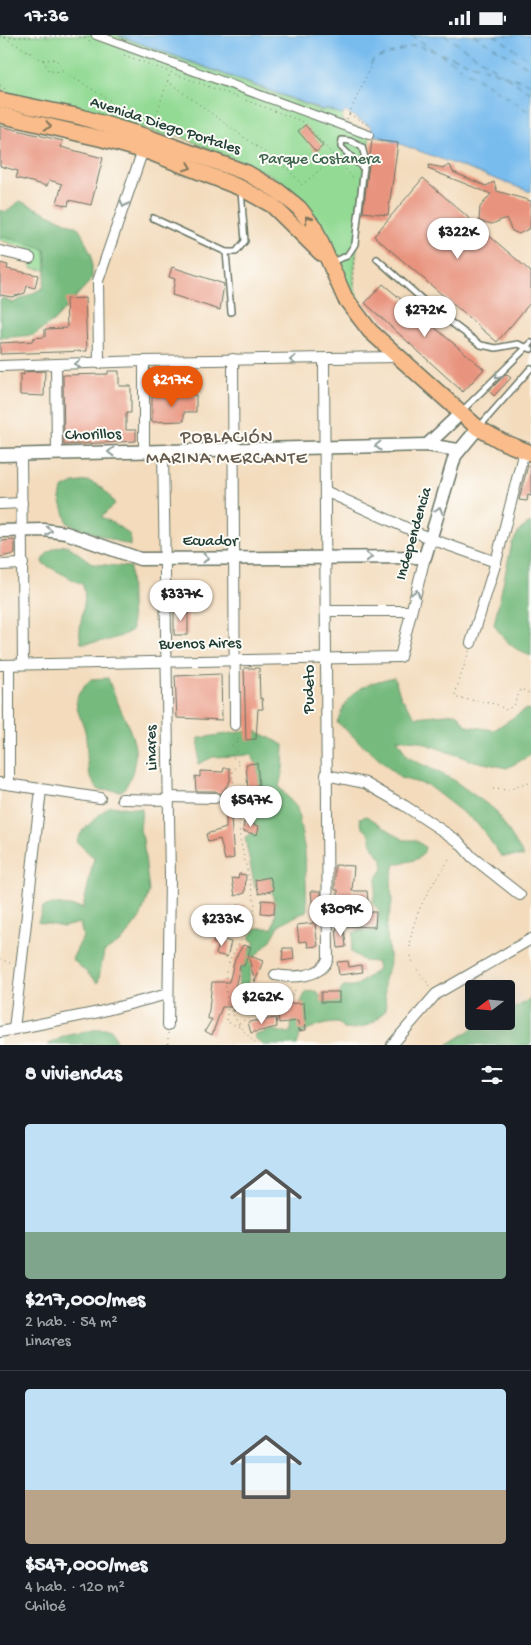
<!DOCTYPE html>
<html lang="es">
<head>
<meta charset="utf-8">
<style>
	body { margin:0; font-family:"Gochi Hand",sans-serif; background:#242831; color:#f1f3f6; height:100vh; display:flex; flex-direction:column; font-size:19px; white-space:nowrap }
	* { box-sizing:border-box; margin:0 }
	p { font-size:16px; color:#9ea1a6 }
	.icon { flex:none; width:28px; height:28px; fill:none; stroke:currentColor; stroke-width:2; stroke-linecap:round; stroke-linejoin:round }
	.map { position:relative; height:1010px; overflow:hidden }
	.side { display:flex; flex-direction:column; background:#171b24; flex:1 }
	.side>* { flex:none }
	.needle { width:32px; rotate:254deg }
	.tools { position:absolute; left:465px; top:945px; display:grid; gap:10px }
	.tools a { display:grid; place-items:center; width:50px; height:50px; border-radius:5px; background:#171b24; box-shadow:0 5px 20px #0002; font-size:25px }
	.price { position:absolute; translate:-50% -42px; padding:0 11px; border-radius:18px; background:#fff; color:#222; font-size:16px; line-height:32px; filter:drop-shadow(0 1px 2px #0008) }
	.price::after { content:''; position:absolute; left:50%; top:30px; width:15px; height:11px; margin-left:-8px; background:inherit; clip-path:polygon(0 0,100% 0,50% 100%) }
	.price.active { background:#ea580c; color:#fff }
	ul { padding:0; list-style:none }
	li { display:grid; align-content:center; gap:10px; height:265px; padding:0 25px }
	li+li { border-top:1px solid #363941 }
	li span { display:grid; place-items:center; height:155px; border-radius:5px; color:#555 }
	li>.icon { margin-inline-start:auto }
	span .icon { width:90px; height:90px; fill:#fffc; stroke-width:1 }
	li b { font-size:21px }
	h2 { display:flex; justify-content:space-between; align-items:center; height:60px; padding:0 25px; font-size:21px }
	.status { display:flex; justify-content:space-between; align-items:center; height:35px; padding:0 25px; background:#171b24; direction:ltr }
	.status svg { height:14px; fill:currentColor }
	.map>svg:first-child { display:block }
	.green { fill:#93da94; stroke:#598c64 }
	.forest { fill:#76ba7e; stroke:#4a7c59 }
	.water { fill:#78bcee; stroke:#4c7c91 }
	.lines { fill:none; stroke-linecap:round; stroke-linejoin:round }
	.ferry { stroke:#355d62; stroke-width:1; stroke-dasharray:6 5; stroke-linecap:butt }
	.building { fill:#e8937d }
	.service-casing { stroke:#697464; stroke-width:8 }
	.pedestrian-casing { stroke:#697464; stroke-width:10 }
	.minor-casing { stroke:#697464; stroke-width:12 }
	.tertiary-casing { stroke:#697464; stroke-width:15 }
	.primary-casing { stroke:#697464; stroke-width:18 }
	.path { stroke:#697464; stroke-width:1; stroke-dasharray:1 4; stroke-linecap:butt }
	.service { stroke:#fff; stroke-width:5 }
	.pedestrian { stroke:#fff; stroke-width:8 }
	.minor { stroke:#fff; stroke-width:10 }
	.tertiary { stroke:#fff; stroke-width:12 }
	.primary { stroke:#f9bc8a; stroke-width:15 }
	.oneway { stroke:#81765b }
	.oneway2 { stroke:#8f9e9a }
	.labels { text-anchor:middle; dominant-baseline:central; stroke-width:4; stroke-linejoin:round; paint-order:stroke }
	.street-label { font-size:16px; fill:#1f3d34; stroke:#fdfcf7 }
	.park-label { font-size:16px; fill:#3c644c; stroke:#fdfcf7 }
	.neighbourhood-label { font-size:18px; letter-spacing:1px; fill:#655b4e; stroke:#fdfcf7 }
</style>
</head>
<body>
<div class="status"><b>17:36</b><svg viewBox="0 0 49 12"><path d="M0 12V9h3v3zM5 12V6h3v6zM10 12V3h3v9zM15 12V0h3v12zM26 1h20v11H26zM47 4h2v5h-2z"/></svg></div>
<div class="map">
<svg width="531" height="1010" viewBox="0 0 531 1010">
	<rect width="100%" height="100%" fill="#fdfcf7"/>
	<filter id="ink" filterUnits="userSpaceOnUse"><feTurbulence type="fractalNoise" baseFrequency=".02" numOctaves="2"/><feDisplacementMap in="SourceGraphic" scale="10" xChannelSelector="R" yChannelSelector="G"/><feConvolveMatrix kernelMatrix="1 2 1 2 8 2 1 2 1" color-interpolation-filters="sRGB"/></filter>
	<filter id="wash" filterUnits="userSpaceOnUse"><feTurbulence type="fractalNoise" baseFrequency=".0096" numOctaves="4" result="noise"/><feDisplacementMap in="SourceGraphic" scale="20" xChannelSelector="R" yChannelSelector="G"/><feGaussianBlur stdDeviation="1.12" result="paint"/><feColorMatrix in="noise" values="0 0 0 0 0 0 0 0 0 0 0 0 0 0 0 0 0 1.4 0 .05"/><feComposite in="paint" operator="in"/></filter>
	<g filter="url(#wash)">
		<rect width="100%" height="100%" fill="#f3dbbc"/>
		<g class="green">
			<polygon points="0,0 116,0 322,76 326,74 343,80 341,86 370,97 354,239 354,251 359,265 351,261 281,146 269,139 177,100 171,102 109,83 9,58 0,53"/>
			<polygon points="0,201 40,211 45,215 46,235 31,233 32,220 30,214 0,205"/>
		</g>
		<g class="forest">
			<polygon points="20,166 79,193 92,221 92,244 54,286 34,300 0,303 0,265 3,263 13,268 43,253 47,229 45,215 40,212 0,201 0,175 6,177"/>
			<path d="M88,446c13,4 20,12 27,23l-14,13 14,7 15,11v11l-62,-22 -8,-25 2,-10 12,-6z"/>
			<path d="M531,487v134c-17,-6 -28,-16 -37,-32l18,-81 8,-13z"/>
			<path d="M67,510l26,19 37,3 2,63c-15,10 -33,13 -51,13 -5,-20 8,-38 2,-58l-41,-22c4,-13 13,-16 25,-18z"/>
			<path d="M394,642l7,20 15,20 41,-4 10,13 27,4 32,-21 5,1v45l-24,13 -37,-8 -52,-19 -21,-2 10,18 45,22 43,31 29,46h-23l-22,-31 -52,-40 -27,-7 -63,-56c13,-33 24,-37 57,-45z"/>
			<path d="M108,643c7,22 21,45 26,65 4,14 -2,38 -12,48l-23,-1c-16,-17 -10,-38 -14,-59 -2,-10 -11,-23 -8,-33 2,-7 9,-13 14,-19z"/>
			<path d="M254,695l30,15 -1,24 -4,18 18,21 8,44 2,59 -27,13 -9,16 -18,19 -9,42c-12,-20 -2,-42 11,-58l-6,-5 8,-10h16l3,-15 -5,-27 -16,2 -10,-50 7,-4 4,-23 -2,-14 4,-14 -2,-20 -5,-8 -38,2 -15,7 1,-26z"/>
			<polygon points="109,771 142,774 140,795 143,804 149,857 141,881 123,905 104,917 98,948 72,924 83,902 80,888 63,892 38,887 43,872 53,869 83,873 94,823 76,806 83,795"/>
			<path d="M367,781l37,24h12l9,7c-2,15 -17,14 -30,17l-4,15 1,24 -6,25 4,36 -6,15 2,30c-9,14 -26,22 -42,20l-6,-6c-14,0 -26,4 -38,12l-3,10h-34l-9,-8 1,-2 18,-5 13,3 5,-1 1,-20 8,-8 6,-12 11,-1 2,5 20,-2 4,-7 13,-1 22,-17 -2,-7 -12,-1 -13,-9 2,-19 9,-3 11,1 5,-4 1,-16 -6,-8 4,-25 6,-9v-9l-10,-12 -3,-13 -8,-8 -2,-9z"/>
			<polygon points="531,964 531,1010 447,1010 484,986 506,986 506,978"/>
			<polygon points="98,994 111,994 117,1010 47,1010 65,1001"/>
		</g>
		<polygon class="water" points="118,0 531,0 531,157 370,98 372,92 345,76 343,80 325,73 323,75"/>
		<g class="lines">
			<g class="ferry">
				<polyline points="411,0 434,15"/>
				<polyline points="444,0 501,38"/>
				<polyline points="474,0 531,34"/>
				<polyline points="494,0 531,25"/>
				<polyline points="440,19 531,78"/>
				<polyline points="371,30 373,25 416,10 531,49"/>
				<polyline points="507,42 531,58"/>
			</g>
		</g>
		<g id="blocks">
			<g class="building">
				<polygon points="305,90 323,111 316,117 298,96"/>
				<polygon points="0,91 63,106 61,112 103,123 91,170 69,165 68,171 57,168 62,149 49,145 47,151 16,143 18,136 0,131"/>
				<polygon points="372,105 398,108 388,180 363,177"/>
				<polygon points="429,130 444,133 450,130 453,137 486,151 494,147 497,156 531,166 530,193 519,199 512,196 506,183 492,189 479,186 480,172 491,159 428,134"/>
				<polygon points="423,143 531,237 531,267 497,307 374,201"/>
				<polygon points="0,228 8,230 7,234 38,240 35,253 27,251 25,258 12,262 0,260"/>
				<polygon points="172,232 224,249 220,275 172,260 175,244 169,242"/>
				<polygon points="383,249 484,334 463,357 365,268"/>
				<polygon points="85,263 87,316 0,319 0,308 33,306 33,303 45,302 45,294 67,293 66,264"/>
				<polygon points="45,336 44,361 20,360 20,339 24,340 24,337"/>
				<polygon points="108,336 119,336 119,351 131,351 131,378 126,378 126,395 136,395 136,406 64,410 63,340 108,339"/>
				<polygon points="506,339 511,343 494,361 489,356"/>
				<polygon points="196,360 196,377 184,377 184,386 152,387 152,361"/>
				<polygon points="528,430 531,431 531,461 528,460 527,466 519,465"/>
				<polygon points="15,505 15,519 0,522 0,506"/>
				<rect x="174" y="574" width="14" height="26"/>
				<polygon points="244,633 259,633 260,664 262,663 263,674 258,674 256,704 246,705"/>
				<polygon points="221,639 222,685 177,683 175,641"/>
				<polygon points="257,728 259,750 256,750 257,755 248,755 246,729"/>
				<polygon points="224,733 230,733 230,746 221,759 215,756 196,756 195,741 200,742 200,736 223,737"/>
				<polygon points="226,770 234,770 234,783 231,783 234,823 225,825 220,804 208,807 206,799 226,793"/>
				<polygon points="244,787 259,791 257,800 243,796"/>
				<polygon points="335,830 354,831 352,856 367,856 369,877 376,877 375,892 343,891 344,876 338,875 338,855 335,855"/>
				<polygon points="239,839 246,840 245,858 235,861 232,843 238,844"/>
				<polygon points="270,842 274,855 259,859 255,845"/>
				<polygon points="311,856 321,856 321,888 315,889 318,911 308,912 307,906 299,907 297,890 314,888"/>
				<polygon points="262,865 275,866 274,879 261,878"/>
				<polygon points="238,870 246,871 244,883 236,898 230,895 236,884"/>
				<polygon points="344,892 346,912 338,913 336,893"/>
				<polygon points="215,902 231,907 227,922 216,919 219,910 213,908"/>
				<polygon points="243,910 251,912 244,931 240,930 235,953 237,953 240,966 241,965 244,972 233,976 232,972 222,972 212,1000 205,996 212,984 208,984 212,947 229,947 235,924"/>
				<polygon points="283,913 293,913 294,924 282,926"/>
				<polygon points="248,920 263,926 255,947"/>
				<polygon points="348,926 349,932 361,930 363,937 339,940 337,927"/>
				<rect x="321" y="957" width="18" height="10"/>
				<polygon points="304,968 306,995 299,996 298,986 279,988 277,969"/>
				<polygon points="276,983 277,992 251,998 248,987"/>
			</g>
		</g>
	</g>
	<g filter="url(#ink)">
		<use href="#blocks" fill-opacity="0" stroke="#697464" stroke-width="1"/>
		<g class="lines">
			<defs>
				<g id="service">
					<polyline points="153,183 226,217 236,217 245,206 241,156"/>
					<polyline points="226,217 231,277"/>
					<polyline points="377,224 433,274 481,310 496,313 518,309 531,314"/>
					<polyline points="331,227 347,221 355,209 365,123 362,112 350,106 342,105 341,112 364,134"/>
					<polyline points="462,376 531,308"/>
					<polyline points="480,391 531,333"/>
				</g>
				<polyline id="pedestrian" points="96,0 369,100"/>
				<g id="minor">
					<polyline points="0,216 30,223"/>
					<polyline points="233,324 235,690"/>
					<polyline points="144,326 144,416"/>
					<polyline points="99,328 98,246 145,109"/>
					<polyline points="56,330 57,418"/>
					<polyline points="0,331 144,326 398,322"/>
					<polyline points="163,416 170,843 168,990"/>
					<polyline points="21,419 23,629"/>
					<polyline points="325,456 431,504 496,527"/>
					<polyline points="0,469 22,468"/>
					<polyline points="0,530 23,529"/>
					<polyline points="326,576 411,576"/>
					<polyline points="471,608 496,527 524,416"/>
					<polyline points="0,630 400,622 425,522"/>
					<polyline points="326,740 365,748 405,771 458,806 472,822 520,860"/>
					<polyline points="0,748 100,763"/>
					<polyline points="9,749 9,630"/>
					<polyline points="169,762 215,763"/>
					<polyline points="122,764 169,765"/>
					<path d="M275,940c17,3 46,3 53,-16l-4,-599"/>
					<polyline points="14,994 41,755"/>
					<polyline points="0,997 99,977 168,959"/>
					<polyline points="392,1010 436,959 531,904"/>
				</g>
				<g id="tertiary">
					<polyline points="427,410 461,378"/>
					<polyline points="0,420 427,410 458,415"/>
					<polyline points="0,496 44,495 66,498 140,524 425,522 455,421 478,393"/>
				</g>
				<g id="primary">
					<polyline points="0,65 81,82 147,102 247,138 278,156 299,173 314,192 345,263 370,296 478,393 503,407 531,418"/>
					<polyline points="0,80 103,104 152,118 241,153 272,170 321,218"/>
				</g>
			</defs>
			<use href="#service" class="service-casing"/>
			<use href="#pedestrian" class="pedestrian-casing"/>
			<use href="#minor" class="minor-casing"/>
			<use href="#tertiary" class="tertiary-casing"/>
			<use href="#primary" class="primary-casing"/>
			<g class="path">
				<polyline points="0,0 44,26 49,36 64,37 113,67"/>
				<polyline points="75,0 91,6"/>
				<polyline points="0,3 74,0"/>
				<polyline points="124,20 304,87 355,145"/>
				<polyline points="43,25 56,24 63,36"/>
				<polyline points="167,46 289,135 302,150 335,122"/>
				<polyline points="0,50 5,54"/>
				<polyline points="349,79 370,91"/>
				<polyline points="347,84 371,30"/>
				<polyline points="153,89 170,39"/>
				<polyline points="352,249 354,223"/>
				<polyline points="469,616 455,659 457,663 496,669 506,675 513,671 521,654 531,659"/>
				<polyline points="235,700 239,706 231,711 237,716 231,721 240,728 233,736 232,743 238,757 240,804 255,870 253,886 231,922 226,937 226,954 227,968 240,992 257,1010"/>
				<polyline points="493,754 508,755 531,747"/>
				<polyline points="224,758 231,744"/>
				<polyline points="223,759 237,757"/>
				<polyline points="0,924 12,929"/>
				<path d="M430,951c-6,-8 -15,-17 -18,-26 -10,-33 23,-82 43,-108"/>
				<polyline points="227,969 227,987 240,992"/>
				<polyline points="239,988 293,959 297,951"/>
				<polyline points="168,998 168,1010"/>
			</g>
			<use href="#service" class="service"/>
			<use href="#pedestrian" class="pedestrian"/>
			<use href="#minor" class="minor"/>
			<use href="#tertiary" class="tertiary"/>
			<use href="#primary" class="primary"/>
		</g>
		<defs><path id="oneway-chevron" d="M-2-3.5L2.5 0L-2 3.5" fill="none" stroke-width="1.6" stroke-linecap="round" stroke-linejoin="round" transform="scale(1.25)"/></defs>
		<g class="oneway">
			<use href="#oneway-chevron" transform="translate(48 91) rotate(13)"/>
			<use href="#oneway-chevron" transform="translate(188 132) rotate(21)"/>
			<use href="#oneway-chevron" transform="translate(308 184) rotate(-129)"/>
		</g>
		<g class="oneway2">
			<use href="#oneway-chevron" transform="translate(124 169) rotate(109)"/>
			<use href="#oneway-chevron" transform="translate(293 325) rotate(-180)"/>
			<use href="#oneway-chevron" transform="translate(78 329) rotate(178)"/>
			<use href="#oneway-chevron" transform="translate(498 341) rotate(135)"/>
			<use href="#oneway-chevron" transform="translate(378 411) rotate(179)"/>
			<use href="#oneway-chevron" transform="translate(111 417) rotate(179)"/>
			<use href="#oneway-chevron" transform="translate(439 475) rotate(-74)"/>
			<use href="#oneway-chevron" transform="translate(49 496) rotate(4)"/>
			<use href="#oneway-chevron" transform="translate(369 522)"/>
			<use href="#oneway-chevron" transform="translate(206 523)"/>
			<use href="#oneway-chevron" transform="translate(416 558) rotate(-76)"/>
		</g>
	</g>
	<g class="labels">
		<g class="street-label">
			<text transform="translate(165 92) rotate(18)">Avenida Diego Portales</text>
			<text transform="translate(93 401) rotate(-1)">Chorillos</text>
			<text transform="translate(415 499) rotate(-74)">Independencia</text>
			<text x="210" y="507">Ecuador</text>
			<text transform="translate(200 610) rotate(-1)">Buenos Aires</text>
			<text transform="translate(310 654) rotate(-90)">Pudeto</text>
			<text transform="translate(153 713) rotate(-91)">Linares</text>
		</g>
		<g class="park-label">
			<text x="320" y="125">Parque Costanera</text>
		</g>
		<g class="neighbourhood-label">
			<text x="227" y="403">POBLACIÓN<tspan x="227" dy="21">MARINA MERCANTE</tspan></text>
		</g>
	</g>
</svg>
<div class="tools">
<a><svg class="needle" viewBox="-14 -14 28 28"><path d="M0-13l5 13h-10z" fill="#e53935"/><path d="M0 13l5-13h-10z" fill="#9ea1a6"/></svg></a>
</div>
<b class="price" style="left:458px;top:225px">$322K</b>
<b class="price" style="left:425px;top:303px">$272K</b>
<b class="price active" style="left:172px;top:373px">$217K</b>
<b class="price" style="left:181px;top:587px">$337K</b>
<b class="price" style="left:251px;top:793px">$547K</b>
<b class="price" style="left:341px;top:902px">$309K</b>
<b class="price" style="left:222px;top:912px">$233K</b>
<b class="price" style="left:262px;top:990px">$262K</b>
</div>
<section class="side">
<h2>8 viviendas<svg class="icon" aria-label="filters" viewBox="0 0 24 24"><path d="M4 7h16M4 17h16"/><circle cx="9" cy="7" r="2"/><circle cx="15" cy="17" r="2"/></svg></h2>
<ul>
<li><span style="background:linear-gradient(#bfe0f5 70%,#7fa58c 0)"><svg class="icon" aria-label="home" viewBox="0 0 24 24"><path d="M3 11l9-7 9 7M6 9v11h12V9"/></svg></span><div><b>$217,000/mes</b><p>2 hab. · 54 m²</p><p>Linares</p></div></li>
<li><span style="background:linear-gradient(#bfe0f5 65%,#b9a48a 0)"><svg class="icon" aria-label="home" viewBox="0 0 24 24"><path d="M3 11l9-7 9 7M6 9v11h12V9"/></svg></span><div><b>$547,000/mes</b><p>4 hab. · 120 m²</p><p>Chiloé</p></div></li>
</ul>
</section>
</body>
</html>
